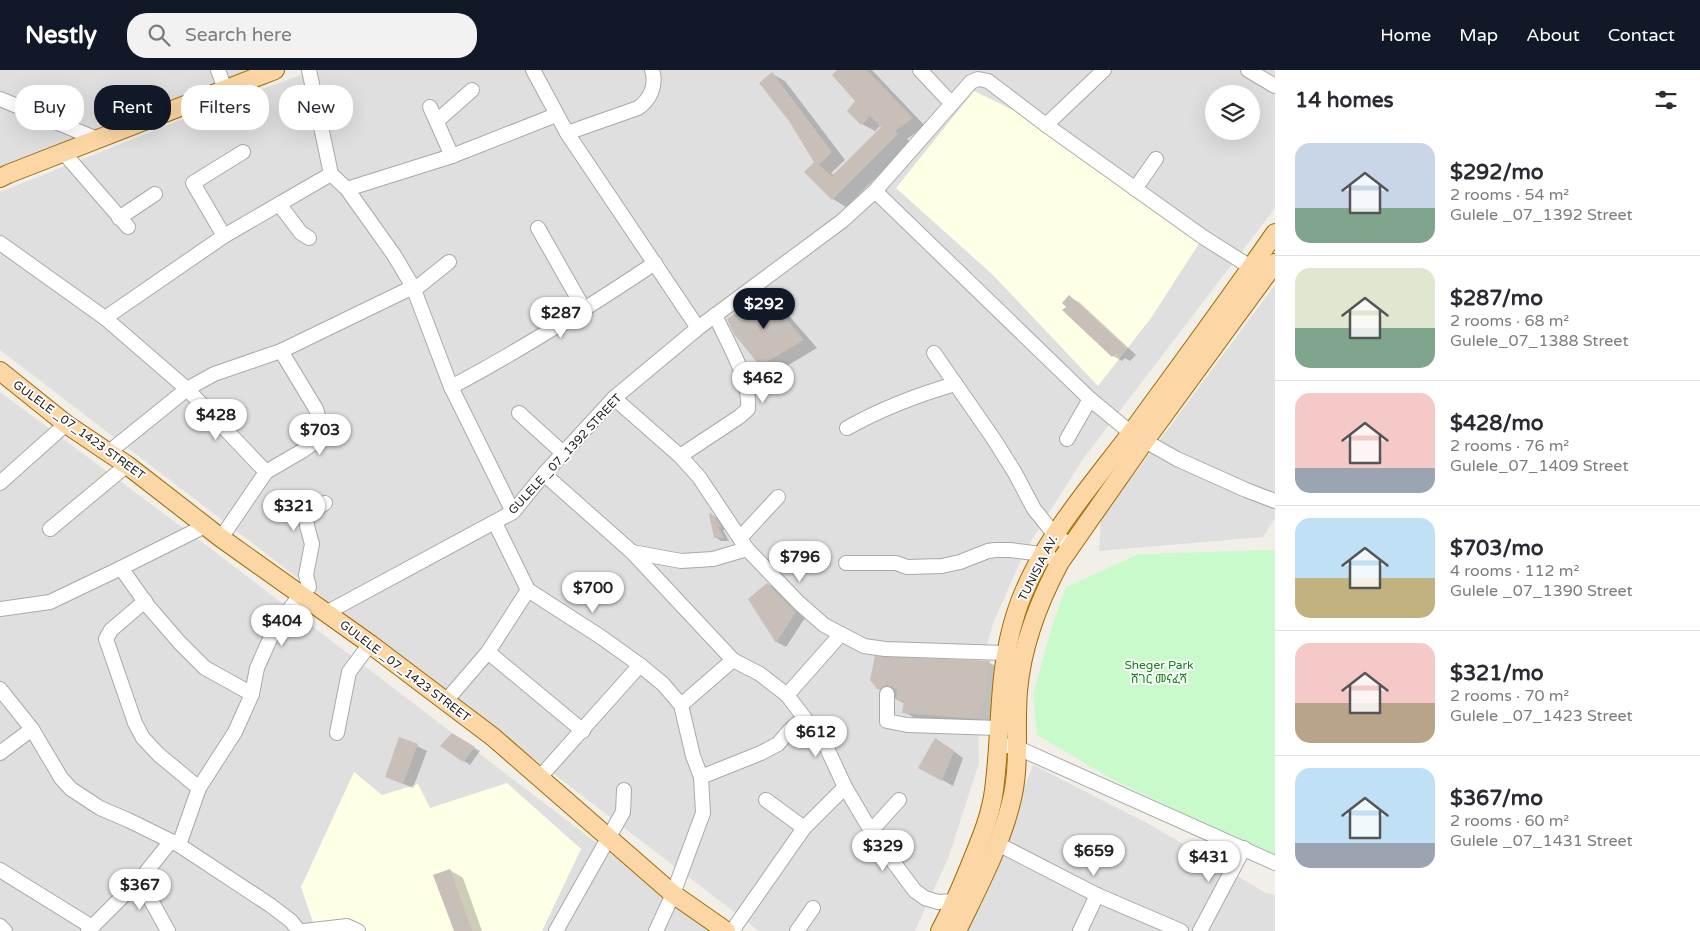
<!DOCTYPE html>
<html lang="en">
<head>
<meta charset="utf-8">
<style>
	body { margin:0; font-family:"Varela Round","Noto Sans Ethiopic",sans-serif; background:#f2f2f3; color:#2b2b33; height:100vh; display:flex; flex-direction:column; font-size:19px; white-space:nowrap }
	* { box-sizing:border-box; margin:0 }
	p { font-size:16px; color:#7c7c81 }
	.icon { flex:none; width:28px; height:28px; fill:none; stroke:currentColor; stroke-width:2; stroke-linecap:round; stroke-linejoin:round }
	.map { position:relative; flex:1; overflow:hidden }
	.sheet { display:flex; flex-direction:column; background:#fff; width:425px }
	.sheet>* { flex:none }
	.banner { position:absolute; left:15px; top:15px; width:475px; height:45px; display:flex; gap:10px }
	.buttons { position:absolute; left:1205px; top:15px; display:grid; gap:10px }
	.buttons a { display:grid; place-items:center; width:55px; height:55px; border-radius:50%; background:#fff; box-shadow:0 5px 20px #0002; font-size:25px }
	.price { position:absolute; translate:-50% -42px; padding:0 11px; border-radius:18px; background:#fff; color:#222; font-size:16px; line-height:32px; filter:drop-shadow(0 1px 2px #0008) }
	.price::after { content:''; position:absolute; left:50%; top:30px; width:15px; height:11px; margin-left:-8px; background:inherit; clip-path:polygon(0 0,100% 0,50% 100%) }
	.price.on { background:#111827; color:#fff }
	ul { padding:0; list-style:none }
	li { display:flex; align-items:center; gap:15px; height:125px; padding:0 20px }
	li+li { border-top:1px solid #e1e1e2 }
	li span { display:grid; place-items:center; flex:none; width:140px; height:100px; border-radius:15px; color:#555 }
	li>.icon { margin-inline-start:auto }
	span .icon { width:60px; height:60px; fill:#fffc; stroke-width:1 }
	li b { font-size:21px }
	h2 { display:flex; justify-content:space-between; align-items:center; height:60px; padding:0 20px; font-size:21px }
	.chip { padding:0 18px; border-radius:20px; background:#fff; box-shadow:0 5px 20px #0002; font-size:18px; line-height:45px }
	.chip.on { background:#111827; color:#fff }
	header { display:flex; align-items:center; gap:30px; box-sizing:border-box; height:70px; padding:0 25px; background:#111827; color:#fff }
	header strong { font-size:24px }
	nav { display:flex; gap:28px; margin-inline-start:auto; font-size:18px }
	.search { width:350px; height:45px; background:#f2f2f3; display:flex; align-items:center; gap:12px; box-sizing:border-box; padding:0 18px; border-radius:20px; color:#7c7c81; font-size:19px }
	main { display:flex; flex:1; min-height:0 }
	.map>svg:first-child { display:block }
	.residential { fill:#e0dfdf; fill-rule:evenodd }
	.education { fill:#ffffe5 }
	.park { fill:#c8facc }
	.shadow { fill:#0003 }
	.building { fill:#c7bfb8 }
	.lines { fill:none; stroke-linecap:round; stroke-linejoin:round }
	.minor-casing { stroke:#a9a9a9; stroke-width:16 }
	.major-casing { stroke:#a06b00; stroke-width:20 }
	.minor { stroke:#fff; stroke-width:14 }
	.major { stroke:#fcd6a4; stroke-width:18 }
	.labels { text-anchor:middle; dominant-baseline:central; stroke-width:4; stroke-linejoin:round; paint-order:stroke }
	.street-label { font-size:12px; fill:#222; stroke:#fff }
	.park-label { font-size:12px; fill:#0c8416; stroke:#fff }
</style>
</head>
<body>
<header>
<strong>Nestly</strong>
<div class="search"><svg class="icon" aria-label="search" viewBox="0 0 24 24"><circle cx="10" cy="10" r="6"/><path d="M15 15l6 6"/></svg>Search here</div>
<nav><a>Home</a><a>Map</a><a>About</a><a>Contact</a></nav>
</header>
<main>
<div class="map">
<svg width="1275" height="861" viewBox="0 0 1275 861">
	<rect width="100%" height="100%" fill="#f2efe9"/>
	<g class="residential">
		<polygon points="0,0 263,0 0,98"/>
		<path d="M315,0h960v138l-192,251 -57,90 -32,72 -16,51 4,29 -4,18 1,44 -30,93 -34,75h-156l-759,-581v-158l221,-88zM1214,24h37v37h-37z"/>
		<polygon points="1275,215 1275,448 1263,467 1099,481 1101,449"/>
		<polygon points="0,322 202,472 712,861 0,861"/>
		<polygon points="1033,695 1149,754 1266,823 1275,825 1275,861 965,861 980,831"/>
	</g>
	<g class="education">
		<polygon points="974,21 1029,48 1202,169 1151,248 1098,316 993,205 896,118"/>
		<polygon points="354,702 382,725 418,714 430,738 507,713 581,779 542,861 316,861 301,817"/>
	</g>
	<polygon class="park" points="1275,480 1275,786 1201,752 1110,708 1037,665 1033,625 1052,556 1066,517 1139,484"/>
	<g class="shadow">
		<polygon points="839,0 872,0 925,56 907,69 911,73 846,137 833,129 806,102 816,92 772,4 785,11 845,90 831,103 834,105 883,57 881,55 875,61 862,54 857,31"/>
		<polygon points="765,225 778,233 817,278 775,303 761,295 735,264"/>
		<polygon points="1069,227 1079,232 1136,285 1130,291 1125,288 1122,291 1113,286 1067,237"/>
		<polygon points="711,444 722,452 727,460 723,460 729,471 721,471 715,467"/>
		<polygon points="768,514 777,520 805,548 786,577 777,572 750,529"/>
		<polygon points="876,588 990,593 1010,604 998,659 924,653 904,642 905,634 879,619 872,609"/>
		<polygon points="452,665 480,681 470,695 442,676"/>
		<polygon points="945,675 963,688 953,716 920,697"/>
		<polygon points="417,676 427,681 413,718 386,706"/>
		<polygon points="450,800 463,808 482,861 455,861"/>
	</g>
	<g class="building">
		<polygon points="837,0 867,0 913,48 895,61 898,64 832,130 804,102 814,92 789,51 759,13 772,2 832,82 819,95 832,106 881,57 870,46 861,55 847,41 855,31 832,5"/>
		<polygon points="765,224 804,270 760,296 734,264 727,249"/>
		<polygon points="1069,225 1127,279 1119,287 1116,283 1112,287 1062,240 1066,237 1062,233"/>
		<polygon points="711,443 722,457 718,457 724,468 714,468 709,444"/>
		<polygon points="767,513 796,542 776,573 748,529"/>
		<polygon points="875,586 990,591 986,608 986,621 978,649 902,643 904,631 896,630 897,619 887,615 878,620 870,610"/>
		<polygon points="452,663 475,677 463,692 440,676"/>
		<polygon points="399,667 418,674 403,714 385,707"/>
		<polygon points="935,668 954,681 942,711 918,698"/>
		<polygon points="450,799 472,861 454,861 433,805"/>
	</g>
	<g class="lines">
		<defs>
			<g id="minor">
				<polyline points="218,0 225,19"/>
				<polyline points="309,0 331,104 347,119 394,185 413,217 451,317 513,442"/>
				<polyline points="533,0 567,63 698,258"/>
				<polyline points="920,0 952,34"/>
				<polyline points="1248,0 1275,16"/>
				<polyline points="0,29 97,69"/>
				<polyline points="430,37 452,86"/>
				<polyline points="437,51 472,20"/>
				<polyline points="1046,55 1104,0"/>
				<path d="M567,63l71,-25c12,-8 19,-23 14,-38"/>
				<polyline points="63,82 128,157"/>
				<polyline points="347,119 452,86 556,45"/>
				<polyline points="1135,119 1156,89"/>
				<polyline points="875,121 1090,329 1131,363 1177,389 1246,420 1275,431"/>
				<polyline points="279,134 301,163 309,168"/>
				<polyline points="119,148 155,124"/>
				<polyline points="538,158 584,239"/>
				<polyline points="224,166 193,113 243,82"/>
				<polyline points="0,173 105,248 187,319 266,402"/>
				<polyline points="414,220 449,192"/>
				<polyline points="105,248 224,166 331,104"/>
				<polyline points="934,283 993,368 1015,403 1034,439 1054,464 1071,476"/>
				<path d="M451,317c70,-37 138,-80 204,-124"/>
				<polyline points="614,328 680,386 699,407 747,479 799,533 824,555 864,576 885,579 1005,583 1015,586"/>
				<polyline points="519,343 563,383"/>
				<path d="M847,358c34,-19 70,-33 108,-44"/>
				<polyline points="1067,369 1090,329"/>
				<polyline points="109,382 187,319 214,304 281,281 413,217"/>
				<path d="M680,386l59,-39 9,-8c3,-29 -21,-67 -33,-94"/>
				<polyline points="544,404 632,482 733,590 760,604 787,625 826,676 845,717 874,766 915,821 925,828 938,832 956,831 963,833"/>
				<polyline points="0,413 66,354"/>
				<polyline points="495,453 528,520"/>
				<polyline points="50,459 127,395"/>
				<polyline points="221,468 266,402 302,381 318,370 321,356 316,339 281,281"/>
				<polyline points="740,468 778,427"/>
				<polyline points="632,482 681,491 713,489 747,479"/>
				<polyline points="846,493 896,493 907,497 942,496 960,492 988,481 995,480 1010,480 1042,484 1050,487"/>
				<polyline points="121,498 148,536 179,572 205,598 252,624"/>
				<polyline points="528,520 601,567 640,595 663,614 681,635 693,686 701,707 703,743 673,824 656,861"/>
				<polyline points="145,531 111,560 106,569 135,653 143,668 159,685 199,718"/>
				<polyline points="0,539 50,532 121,498 205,456"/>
				<polyline points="326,543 513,442 544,404 614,328 698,258 842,151 875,121 971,12 978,9 988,11 1046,55 1203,167 1260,203"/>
				<polyline points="488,582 583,661"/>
				<polyline points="0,619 32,659 61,708 71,719 100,738 128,750 179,775 270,835 291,851 299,861"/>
				<polyline points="887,624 887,651 907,655 998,658"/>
				<polyline points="787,625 841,564"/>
				<polyline points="445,632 488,582 528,520"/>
				<polyline points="681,635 733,590"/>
				<polyline points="337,663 349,602 370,574"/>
				<polyline points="999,674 1018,678 1275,793"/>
				<polyline points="0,683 32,659"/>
				<polyline points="540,707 640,595"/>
				<polyline points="701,707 761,683 778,674 789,661 804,648"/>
				<polyline points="766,730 804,758"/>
				<polyline points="871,761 899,730"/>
				<polyline points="998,774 1097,825 1181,861"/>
				<polyline points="179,775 199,718 235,662 252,624 257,598 275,558 301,524 309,517 306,505 312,474 307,456 306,446 325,433"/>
				<polyline points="0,800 92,857"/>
				<polyline points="143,806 148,825 168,861"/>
				<polyline points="0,856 5,861"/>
				<polyline points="88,861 143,806 171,771"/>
				<polyline points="304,861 347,856 358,861"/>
				<polyline points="556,861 623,742 624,720"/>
				<polyline points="732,861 804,758 845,717"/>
				<polyline points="797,861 813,838"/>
				<polyline points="1080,861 1097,825"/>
				<polyline points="1200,861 1244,778"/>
			</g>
			<g id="major">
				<polyline points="0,108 8,104 275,0"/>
				<polyline points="0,301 66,354 127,395 221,468 370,574 493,667 673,824 726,861"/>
				<path d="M940,861c13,-24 23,-48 33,-73 9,-22 18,-44 21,-68 8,-59 3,-119 22,-177 22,-68 72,-123 115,-180 48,-66 97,-132 144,-200"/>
				<path d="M957,861c21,-44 46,-89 56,-137 7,-35 2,-68 5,-103 4,-46 20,-88 42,-129l84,-120 131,-179"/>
			</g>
		</defs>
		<use href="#minor" class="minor-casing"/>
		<use href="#major" class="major-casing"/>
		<use href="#minor" class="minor"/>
		<use href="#major" class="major"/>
	</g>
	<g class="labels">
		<g class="street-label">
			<text transform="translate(79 360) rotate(36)">GULELE _07_1423 STREET</text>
			<text transform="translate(565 384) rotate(-47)">GULELE _07_1392 STREET</text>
			<text transform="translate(1038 498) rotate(-63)">TUNISIA AV.</text>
			<text transform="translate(405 601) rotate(37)">GULELE _07_1423 STREET</text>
		</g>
		<g class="park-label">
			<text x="1159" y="595">Sheger Park<tspan x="1159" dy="14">ሸገር መናፈሻ</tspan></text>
		</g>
	</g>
</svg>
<div class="buttons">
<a><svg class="icon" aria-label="layers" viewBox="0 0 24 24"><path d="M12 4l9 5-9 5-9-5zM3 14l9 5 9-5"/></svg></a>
</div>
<b class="price on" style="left:764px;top:260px">$292</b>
<b class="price" style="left:561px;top:269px">$287</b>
<b class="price" style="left:763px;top:334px">$462</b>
<b class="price" style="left:216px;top:371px">$428</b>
<b class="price" style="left:320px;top:386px">$703</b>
<b class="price" style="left:294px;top:462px">$321</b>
<b class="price" style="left:800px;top:513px">$796</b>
<b class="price" style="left:593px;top:544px">$700</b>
<b class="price" style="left:282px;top:577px">$404</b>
<b class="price" style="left:816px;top:688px">$612</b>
<b class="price" style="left:883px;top:802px">$329</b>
<b class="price" style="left:1094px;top:807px">$659</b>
<b class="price" style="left:1209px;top:813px">$431</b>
<b class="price" style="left:140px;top:841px">$367</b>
<div class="banner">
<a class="chip">Buy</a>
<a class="chip on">Rent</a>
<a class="chip">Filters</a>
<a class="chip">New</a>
</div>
</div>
<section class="sheet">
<h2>14 homes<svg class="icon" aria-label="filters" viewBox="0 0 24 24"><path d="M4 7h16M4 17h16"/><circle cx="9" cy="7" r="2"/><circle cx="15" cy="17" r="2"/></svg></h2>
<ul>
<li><span style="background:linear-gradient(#c9d6e8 65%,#7fa58c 0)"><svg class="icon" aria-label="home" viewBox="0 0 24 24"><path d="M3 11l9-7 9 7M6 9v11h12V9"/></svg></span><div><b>$292/mo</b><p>2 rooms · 54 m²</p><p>Gulele _07_1392 Street</p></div></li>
<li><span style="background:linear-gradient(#dfe7d0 60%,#7fa58c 0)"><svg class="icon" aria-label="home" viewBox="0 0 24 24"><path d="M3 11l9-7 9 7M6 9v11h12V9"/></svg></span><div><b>$287/mo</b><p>2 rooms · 68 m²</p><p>Gulele_07_1388 Street</p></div></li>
<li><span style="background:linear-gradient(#f6c9c9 75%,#9aa5b1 0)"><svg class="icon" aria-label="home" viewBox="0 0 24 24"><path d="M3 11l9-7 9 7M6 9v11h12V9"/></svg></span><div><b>$428/mo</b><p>2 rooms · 76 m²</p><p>Gulele_07_1409 Street</p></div></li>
<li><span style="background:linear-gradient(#bfe0f5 60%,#c2b280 0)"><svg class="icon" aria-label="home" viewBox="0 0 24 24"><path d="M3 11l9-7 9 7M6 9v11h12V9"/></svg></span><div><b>$703/mo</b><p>4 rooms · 112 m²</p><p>Gulele _07_1390 Street</p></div></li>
<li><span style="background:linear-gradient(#f6c9c9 60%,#b9a48a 0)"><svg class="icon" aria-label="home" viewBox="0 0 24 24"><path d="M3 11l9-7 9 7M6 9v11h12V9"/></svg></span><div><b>$321/mo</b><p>2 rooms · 70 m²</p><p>Gulele _07_1423 Street</p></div></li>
<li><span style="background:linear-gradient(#bfe0f5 75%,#9aa5b1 0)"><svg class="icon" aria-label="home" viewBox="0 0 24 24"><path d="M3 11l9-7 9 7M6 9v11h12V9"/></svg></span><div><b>$367/mo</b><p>2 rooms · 60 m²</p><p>Gulele _07_1431 Street</p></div></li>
</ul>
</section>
</main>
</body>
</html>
